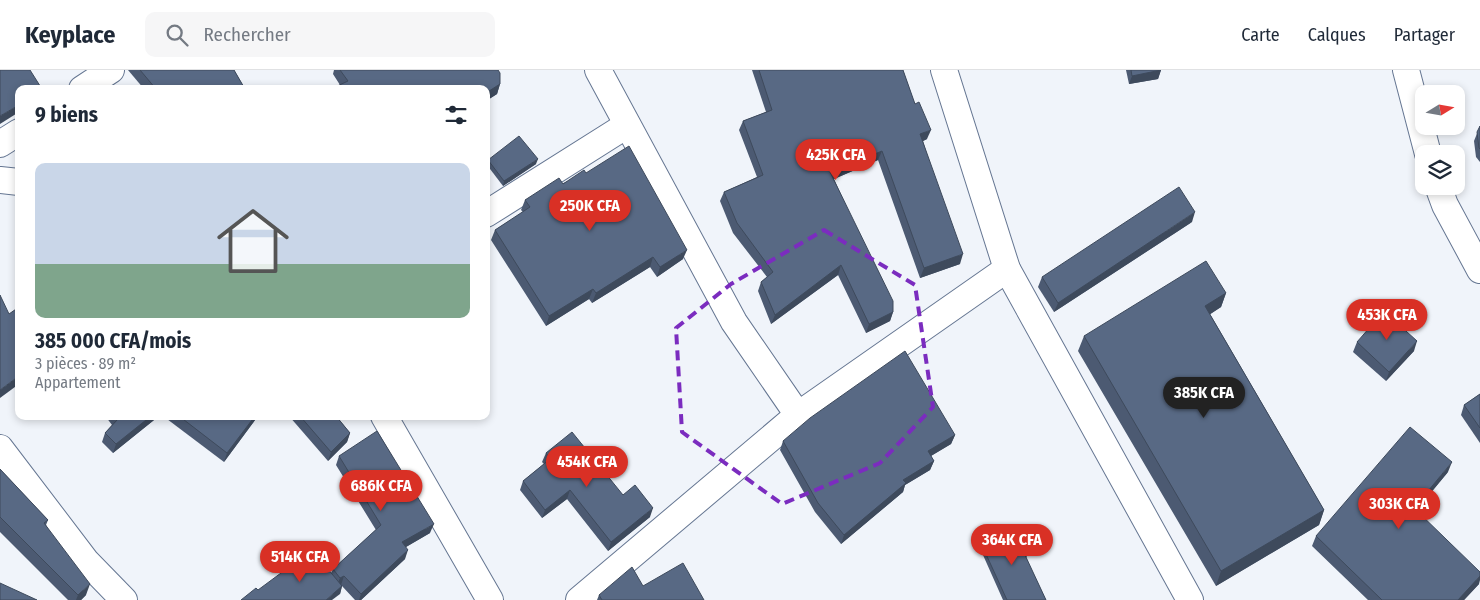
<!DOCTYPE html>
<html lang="fr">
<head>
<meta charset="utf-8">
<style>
	body { margin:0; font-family:"Fira Sans Condensed",sans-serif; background:#f6f6f7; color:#1f2937; height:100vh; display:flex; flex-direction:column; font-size:19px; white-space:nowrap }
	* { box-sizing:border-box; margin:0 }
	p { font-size:16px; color:#747a83 }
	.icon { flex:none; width:28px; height:28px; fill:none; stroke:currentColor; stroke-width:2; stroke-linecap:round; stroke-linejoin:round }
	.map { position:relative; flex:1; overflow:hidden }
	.side { position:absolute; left:15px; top:15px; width:475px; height:335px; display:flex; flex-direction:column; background:#fff; border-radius:10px; box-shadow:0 2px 8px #0003 }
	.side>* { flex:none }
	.needle { width:32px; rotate:79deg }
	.tools { position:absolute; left:1415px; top:15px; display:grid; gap:10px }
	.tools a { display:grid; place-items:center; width:50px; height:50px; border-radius:10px; background:#fff; box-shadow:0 2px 8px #0003; font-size:25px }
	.price { position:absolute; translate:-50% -42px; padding:0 11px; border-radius:18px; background:#d93025; color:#fff; font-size:16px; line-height:32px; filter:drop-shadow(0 1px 2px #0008) }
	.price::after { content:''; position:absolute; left:50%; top:30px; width:15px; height:11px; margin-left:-8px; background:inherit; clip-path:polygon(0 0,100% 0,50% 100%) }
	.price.selected { background:#222; color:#fff }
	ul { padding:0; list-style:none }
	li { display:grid; align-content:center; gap:10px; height:265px; padding:0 20px }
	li+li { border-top:1px solid #e0e1e3 }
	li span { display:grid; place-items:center; height:155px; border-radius:10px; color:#555 }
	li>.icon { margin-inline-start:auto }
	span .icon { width:90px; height:90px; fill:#fffc; stroke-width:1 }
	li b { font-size:21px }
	h2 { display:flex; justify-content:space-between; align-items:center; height:60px; padding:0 20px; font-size:21px }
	header { display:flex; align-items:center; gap:30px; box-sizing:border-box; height:70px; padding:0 25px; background:#fff; border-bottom:1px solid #e0e1e3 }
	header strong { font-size:24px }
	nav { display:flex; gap:28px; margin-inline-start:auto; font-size:18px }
	.search { width:350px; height:45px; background:#f6f6f7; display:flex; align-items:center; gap:12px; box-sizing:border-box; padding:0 18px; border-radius:10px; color:#747a83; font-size:19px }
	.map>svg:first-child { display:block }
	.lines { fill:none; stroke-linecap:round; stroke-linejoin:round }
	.minor-casing { stroke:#657692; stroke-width:28 }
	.minor { stroke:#fff; stroke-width:26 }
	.wall { fill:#4c5a72 }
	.shaded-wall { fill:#3e4a5c }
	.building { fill:#586984; stroke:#3e4a5c }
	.marked { fill:none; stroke:#7b2cbf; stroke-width:4; stroke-dasharray:10 6; stroke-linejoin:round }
</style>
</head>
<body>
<header>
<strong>Keyplace</strong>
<div class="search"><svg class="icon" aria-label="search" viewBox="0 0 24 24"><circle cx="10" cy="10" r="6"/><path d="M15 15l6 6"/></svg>Rechercher</div>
<nav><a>Carte</a><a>Calques</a><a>Partager</a></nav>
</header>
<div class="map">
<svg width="1480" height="530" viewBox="0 0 1480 530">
	<rect width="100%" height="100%" fill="#f0f4fa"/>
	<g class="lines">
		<defs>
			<g id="minor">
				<polyline points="598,0 734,252 798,345"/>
				<polyline points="944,0 1007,199 1190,530"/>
				<polyline points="1406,0 1428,84"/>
				<polyline points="82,19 111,0"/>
				<polyline points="0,74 19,62"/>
				<polyline points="0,110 19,112"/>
				<polyline points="1438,116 1445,135 1480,200"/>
				<polyline points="486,144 627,55"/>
				<polyline points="384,346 490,530"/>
				<polyline points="0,378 86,491 124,530"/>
				<polyline points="579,530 798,345 1007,199"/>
			</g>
		</defs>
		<use href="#minor" class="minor-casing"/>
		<use href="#minor" class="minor"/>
	</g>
	<g class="wall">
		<polygon points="128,0 234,0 245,19 144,19"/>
		<polygon points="334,0 498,0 500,14 497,24 486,31 486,19 340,15 333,4"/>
		<polygon points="752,0 903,0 927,69 923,71 960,194 920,208 878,90 834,109 893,242 890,251 866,263 838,205 771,254 758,221 761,212 767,207 733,163 720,131 724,122 757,107 739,60 743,51 766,42"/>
		<polygon points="1126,0 1161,0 1158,9 1129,14"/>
		<polygon points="1480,56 1480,92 1476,87 1474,71"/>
		<polygon points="488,90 536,94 503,116 487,95"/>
		<polygon points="586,103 683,189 657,207 650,197 592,233 589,229 546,256 491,170 495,160 523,142 521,140 525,130"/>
		<polygon points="1192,152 1054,242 1038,217 1042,207"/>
		<polygon points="1226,223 1221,237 1210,244 1324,440 1319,455 1216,516 1078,281 1084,266"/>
		<polygon points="1357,272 1414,281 1386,311 1353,282"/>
		<polygon points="1480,324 1480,373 1461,345 1464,335"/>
		<polygon points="107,346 159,346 113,383 102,372 105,363 112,355 106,347"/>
		<polygon points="163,346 258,346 224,392"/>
		<polygon points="289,346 336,346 350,363 347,372 328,391"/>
		<polygon points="955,365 951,374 931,386 934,391 930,400 905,415 903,422 841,474 815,442 780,380 783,371"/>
		<polygon points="546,383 623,425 650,447 608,481 567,429 542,448 520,420 523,411 544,394 542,392"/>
		<polygon points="339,386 430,463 406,477 405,489 361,530 355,530 342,516 340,524 258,520 331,503 333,499 376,460 336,395"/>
		<polygon points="0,399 48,450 46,455 86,525 81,530 68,530 0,462"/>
		<polygon points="1448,402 1416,440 1479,514 1464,530 1368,530 1312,476 1316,466"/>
		<polygon points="980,471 1028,484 1026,488 1046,530 1003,530 979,476"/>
		<polygon points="643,516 704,530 597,530 599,525"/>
	</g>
	<g class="shaded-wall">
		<polygon points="1161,0 1158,9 1129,14 1132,6"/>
		<polygon points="500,14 497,24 486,31 486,23"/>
		<polygon points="19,35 19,42 0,54 0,46"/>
		<polygon points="931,60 927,69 917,74 920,64"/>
		<polygon points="882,81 878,90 827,112 830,102"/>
		<polygon points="538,89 536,94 503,116 504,111"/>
		<polygon points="1195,142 1192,152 1054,242 1058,233"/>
		<polygon points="687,180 683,189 657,207 660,197"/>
		<polygon points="963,184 960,194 920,208 924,198"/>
		<polygon points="653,187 650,197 592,233 596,223"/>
		<polygon points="841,195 838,205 771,254 775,245"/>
		<polygon points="593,219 589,229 546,256 549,246"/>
		<polygon points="1226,223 1221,237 1200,251 1205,236"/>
		<polygon points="893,242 890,251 866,263 869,254"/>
		<polygon points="1417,271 1414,281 1386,311 1389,302"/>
		<polygon points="19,306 19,314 0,328 0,320"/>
		<polygon points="151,346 159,346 113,383 116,374"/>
		<polygon points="255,346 258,346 224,392 227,383"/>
		<polygon points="350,363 347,372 328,391 331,382"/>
		<polygon points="955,365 951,374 924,390 928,381"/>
		<polygon points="934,391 930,400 905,415 903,422 841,474 844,465 903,410"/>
		<polygon points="1452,392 1448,402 1411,447 1414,438"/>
		<polygon points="570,420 567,429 542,448 545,440"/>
		<polygon points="653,438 650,447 608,481 611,472"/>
		<polygon points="1324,440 1319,455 1216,516 1221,501"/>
		<polygon points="434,454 430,463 399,481 402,472"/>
		<polygon points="408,480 405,489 361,530 359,530 361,524"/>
		<polygon points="344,506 341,515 336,517 340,508"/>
		<polygon points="1480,506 1480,510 1479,514 1464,530 1458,530"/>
		<polygon points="90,514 86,525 81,530 76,530 78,525"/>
		<polygon points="342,516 340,524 332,530 326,530"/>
	</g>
	<g class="building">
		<polygon points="0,0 30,0 42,19 19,19 19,35 0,46"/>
		<polygon points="140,0 234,0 245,19 156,19"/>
		<polygon points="340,0 498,0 500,3 500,14 486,23 486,19 331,19 348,11"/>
		<polygon points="759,0 903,0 915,34 919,32 931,60 920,64 963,184 924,198 882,81 830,102 893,231 893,242 869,254 841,195 775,245 761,212 773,202 737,153 724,122 763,105 743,51 772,40"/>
		<polygon points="1131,0 1161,0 1132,6"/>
		<polygon points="1480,56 1480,79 1479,78 1477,62"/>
		<polygon points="519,66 538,89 504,111 488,90"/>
		<polygon points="629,76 687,180 660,197 653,187 596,223 593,219 549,246 495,160 530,137 525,130 559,108 563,114 584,100 586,103"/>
		<polygon points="1179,117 1195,142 1058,233 1042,207"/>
		<polygon points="1206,191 1226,223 1205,236 1324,440 1221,501 1084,266"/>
		<polygon points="0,225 9,244 19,237 19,306 0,320"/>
		<polygon points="1384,241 1417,271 1389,302 1357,272"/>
		<polygon points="905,281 955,365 928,381 934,391 903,410 906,413 844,465 818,433 783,371 810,348"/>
		<polygon points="1480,324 1480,358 1464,335"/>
		<polygon points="116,346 151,346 116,374 105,363 118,349"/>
		<polygon points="179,346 255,346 227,383"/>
		<polygon points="300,346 336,346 350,363 331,382"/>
		<polygon points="1410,357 1452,392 1414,438 1480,502 1480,506 1458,530 1382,530 1316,466"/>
		<polygon points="377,361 434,454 402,472 408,480 361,524 344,506 340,508 333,499 381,455 339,386"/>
		<polygon points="572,362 623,425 635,415 653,438 611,472 570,420 545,440 523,411 550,389 546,383"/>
		<polygon points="0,399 48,450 44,453 90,514 78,525 0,447"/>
		<polygon points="1018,458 1028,484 1025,485 1046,530 1007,530 980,471"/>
		<polygon points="312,480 342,516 326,530 241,530 256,518 258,520"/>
		<polygon points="683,493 704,530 602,530 599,525 632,497 643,516"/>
		<polygon points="0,513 37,530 0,530"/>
	</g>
	<path class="marked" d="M824,160l91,55 18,122 -53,56 -98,41 -100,-72 -6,-104 55,-44z"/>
</svg>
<div class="tools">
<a><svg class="needle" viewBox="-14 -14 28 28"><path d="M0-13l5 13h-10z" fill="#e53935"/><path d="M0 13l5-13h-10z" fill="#747a83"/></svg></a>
<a><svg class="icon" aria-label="layers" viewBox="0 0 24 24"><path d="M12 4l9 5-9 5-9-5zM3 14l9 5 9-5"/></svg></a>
</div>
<b class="price" style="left:836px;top:111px">425K CFA</b>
<b class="price" style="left:590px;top:162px">250K CFA</b>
<b class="price" style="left:1387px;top:271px">453K CFA</b>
<b class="price selected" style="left:1204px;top:349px">385K CFA</b>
<b class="price" style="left:587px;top:418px">454K CFA</b>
<b class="price" style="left:381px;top:442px">686K CFA</b>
<b class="price" style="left:1399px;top:460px">303K CFA</b>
<b class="price" style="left:1012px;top:496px">364K CFA</b>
<b class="price" style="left:300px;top:513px">514K CFA</b>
<section class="side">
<h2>9 biens<svg class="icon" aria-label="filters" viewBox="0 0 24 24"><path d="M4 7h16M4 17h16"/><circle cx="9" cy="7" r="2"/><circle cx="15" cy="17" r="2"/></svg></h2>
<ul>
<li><span style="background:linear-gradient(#c9d6e8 65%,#7fa58c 0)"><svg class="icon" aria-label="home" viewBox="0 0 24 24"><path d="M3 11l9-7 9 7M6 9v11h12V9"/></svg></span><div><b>385 000 CFA/mois</b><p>3 pièces · 89 m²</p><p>Appartement</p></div></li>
</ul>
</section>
</div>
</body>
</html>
